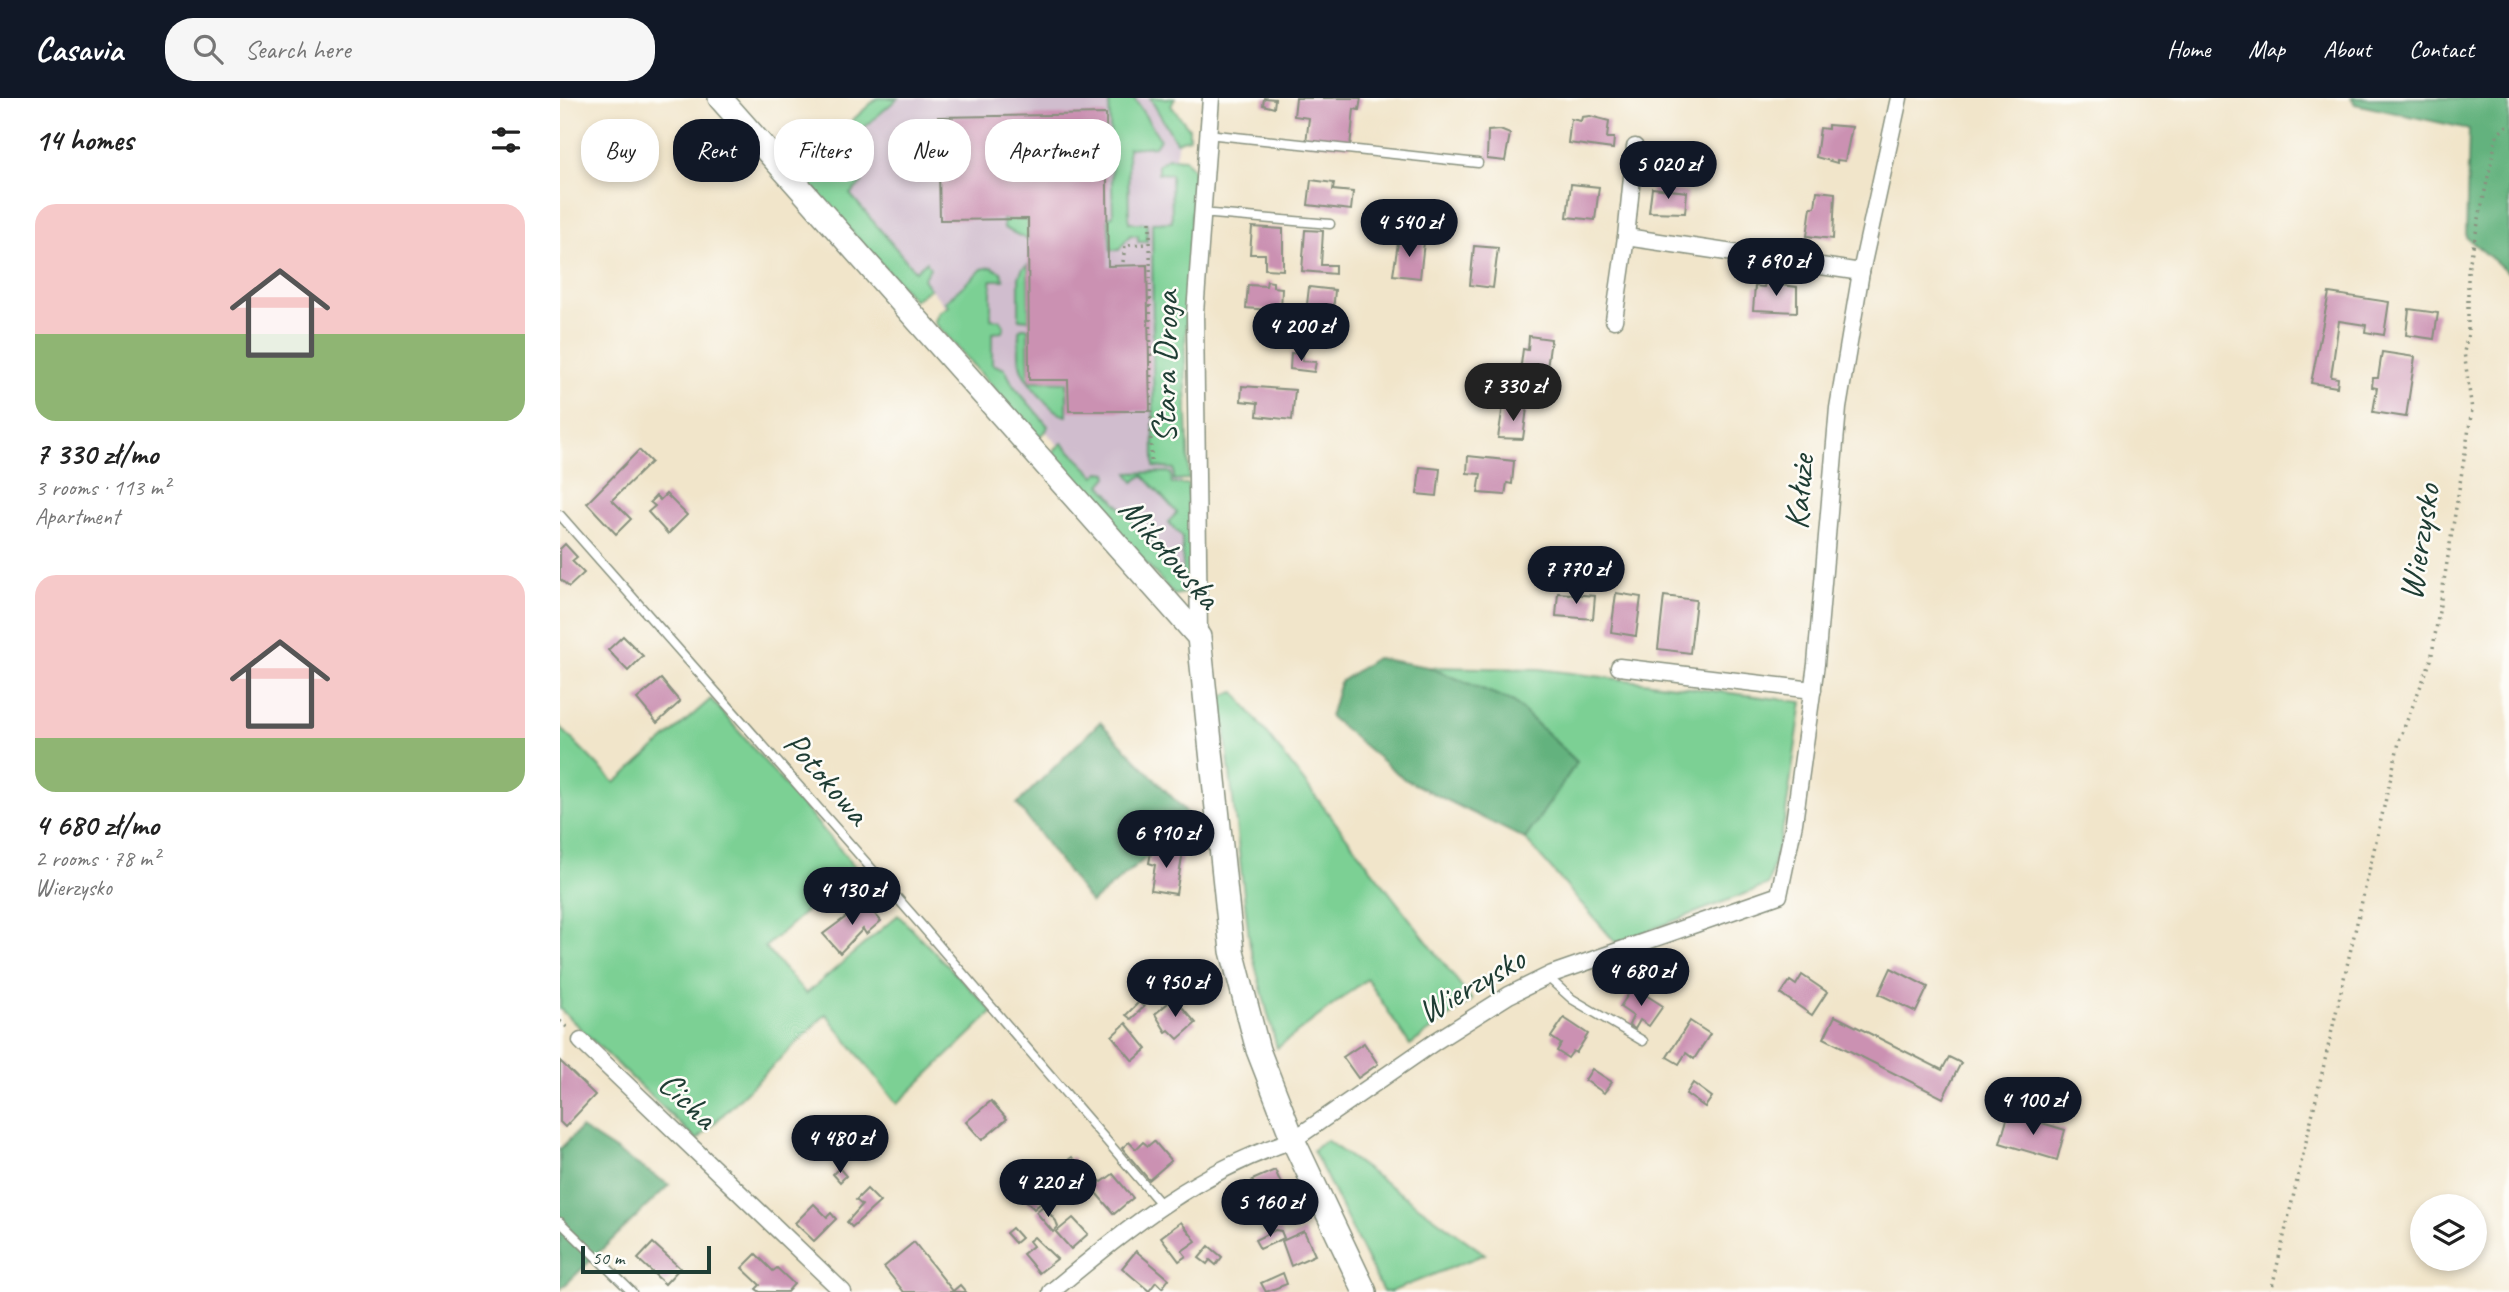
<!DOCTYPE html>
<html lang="en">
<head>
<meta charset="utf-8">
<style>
	body { margin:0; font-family:Caveat,sans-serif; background:#f6f6f6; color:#222; height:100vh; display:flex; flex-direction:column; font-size:26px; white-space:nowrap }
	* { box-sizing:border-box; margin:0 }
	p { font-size:23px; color:#767676 }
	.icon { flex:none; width:38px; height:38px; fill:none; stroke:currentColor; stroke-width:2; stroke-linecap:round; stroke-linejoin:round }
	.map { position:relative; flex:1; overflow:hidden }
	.side { display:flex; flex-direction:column; background:#fff; width:560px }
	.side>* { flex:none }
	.banner { position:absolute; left:21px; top:21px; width:665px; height:63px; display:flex; gap:14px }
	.tools { position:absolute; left:1850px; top:1096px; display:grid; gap:14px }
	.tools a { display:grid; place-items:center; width:77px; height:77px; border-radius:50%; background:#fff; box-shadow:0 4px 10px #0003; font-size:35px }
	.scale { position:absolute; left:21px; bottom:18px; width:130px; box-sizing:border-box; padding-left:7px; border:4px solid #1f3d34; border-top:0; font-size:19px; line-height:24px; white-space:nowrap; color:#1f3d34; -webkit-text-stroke:5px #fdfcf7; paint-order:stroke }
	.price { position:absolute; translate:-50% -60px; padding:0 16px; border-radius:24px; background:#111827; color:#fff; font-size:23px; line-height:46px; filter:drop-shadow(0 2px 4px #0008) }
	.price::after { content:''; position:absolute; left:50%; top:42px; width:21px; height:16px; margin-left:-10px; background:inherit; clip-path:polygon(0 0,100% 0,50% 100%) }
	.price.current { background:#222; color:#fff }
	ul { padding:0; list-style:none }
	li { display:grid; align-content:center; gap:14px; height:371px; padding:0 35px }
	li span { display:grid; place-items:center; height:217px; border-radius:21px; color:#555 }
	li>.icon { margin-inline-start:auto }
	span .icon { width:126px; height:126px; fill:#fffc; stroke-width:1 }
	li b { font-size:30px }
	h2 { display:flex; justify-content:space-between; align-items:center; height:84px; padding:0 35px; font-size:30px }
	.tag { padding:0 24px; border-radius:28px; background:#fff; box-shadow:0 4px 10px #0003; font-size:24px; line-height:63px }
	.tag.current { background:#111827; color:#fff }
	header { display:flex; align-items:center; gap:42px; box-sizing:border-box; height:98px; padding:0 35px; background:#111827; color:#fff }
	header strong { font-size:33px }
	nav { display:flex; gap:38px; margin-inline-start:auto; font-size:24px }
	.search { width:490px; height:63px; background:#f6f6f6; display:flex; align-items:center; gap:18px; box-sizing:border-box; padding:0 24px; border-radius:28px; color:#767676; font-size:26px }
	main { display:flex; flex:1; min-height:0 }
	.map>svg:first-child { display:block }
	.industrial { fill:#d0bdce }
	.green { fill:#7bd094; stroke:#4d8664; stroke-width:2 }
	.forest { fill:#64b27e; stroke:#427859; stroke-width:2 }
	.building { fill:#cb91b2 }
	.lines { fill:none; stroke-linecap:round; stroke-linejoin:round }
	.lane-casing { stroke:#88917f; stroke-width:11 }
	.street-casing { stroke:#88917f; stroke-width:19 }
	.secondary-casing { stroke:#88917f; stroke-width:26 }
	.path { stroke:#88917f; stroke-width:3.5; stroke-dasharray:2 5; stroke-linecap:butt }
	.lane { stroke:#fff; stroke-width:8 }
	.street { stroke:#fff; stroke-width:16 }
	.secondary { stroke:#fff; stroke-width:23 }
	.labels { text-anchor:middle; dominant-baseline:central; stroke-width:5; stroke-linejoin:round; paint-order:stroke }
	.street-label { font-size:35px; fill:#1f3d34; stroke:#fdfcf7 }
</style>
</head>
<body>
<header>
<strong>Casavia</strong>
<div class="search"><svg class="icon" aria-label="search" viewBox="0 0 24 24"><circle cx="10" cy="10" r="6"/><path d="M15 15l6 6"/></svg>Search here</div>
<nav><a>Home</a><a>Map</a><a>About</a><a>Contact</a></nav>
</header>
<main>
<section class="side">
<h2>14 homes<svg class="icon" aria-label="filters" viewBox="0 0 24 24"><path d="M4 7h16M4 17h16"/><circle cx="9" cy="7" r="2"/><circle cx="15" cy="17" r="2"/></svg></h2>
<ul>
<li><span style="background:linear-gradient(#f6c9c9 60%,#8fb573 0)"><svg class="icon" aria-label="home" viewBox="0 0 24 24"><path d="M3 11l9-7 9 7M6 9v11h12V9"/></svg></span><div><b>7 330 zł/mo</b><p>3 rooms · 113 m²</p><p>Apartment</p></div></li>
<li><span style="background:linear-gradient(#f6c9c9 75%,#8fb573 0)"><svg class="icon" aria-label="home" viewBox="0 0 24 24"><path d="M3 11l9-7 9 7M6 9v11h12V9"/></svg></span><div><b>4 680 zł/mo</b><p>2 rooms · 78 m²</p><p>Wierzysko</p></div></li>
</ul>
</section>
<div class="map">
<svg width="1949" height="1194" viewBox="0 0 1949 1194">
	<rect width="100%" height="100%" fill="#fdfcf7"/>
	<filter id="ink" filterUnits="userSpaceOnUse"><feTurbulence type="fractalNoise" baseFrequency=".0143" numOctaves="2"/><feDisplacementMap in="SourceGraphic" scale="14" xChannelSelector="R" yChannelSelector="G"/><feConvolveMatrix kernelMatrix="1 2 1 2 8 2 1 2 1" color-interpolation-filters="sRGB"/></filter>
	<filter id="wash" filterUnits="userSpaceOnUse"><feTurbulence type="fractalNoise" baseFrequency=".00686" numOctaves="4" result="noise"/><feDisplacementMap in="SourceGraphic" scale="28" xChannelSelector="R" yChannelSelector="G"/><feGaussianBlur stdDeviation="1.57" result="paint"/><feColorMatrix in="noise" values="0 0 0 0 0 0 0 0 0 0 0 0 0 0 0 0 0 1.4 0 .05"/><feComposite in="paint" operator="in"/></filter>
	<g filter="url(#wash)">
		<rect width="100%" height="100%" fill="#f1e5ca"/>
		<polygon class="industrial" points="317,0 605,0 629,30 629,40 618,44 615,59 625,63 615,175 623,472 614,479 381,214 386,209 289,95 303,83 268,43"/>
		<g class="green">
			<polygon points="317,0 338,0 277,53 303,84 290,96 355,173 366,164 370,170 363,181 370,191 354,202 236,73"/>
			<polygon points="549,0 574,0 600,41 595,48 568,50 569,125 587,125 587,144 578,144 578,138 570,137 559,152 551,152 548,119 553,118"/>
			<polygon points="590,0 615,0 611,8 629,30 629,40 616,44"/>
			<polygon points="608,60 625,61 634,73 625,252 629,381 614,382 614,371 594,369 592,125 612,124 611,76 598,75 598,67"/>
			<polygon points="443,121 468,121 468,142 444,130"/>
			<polygon points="468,167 469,222 459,221 459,179 463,170"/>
			<polygon points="431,169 441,174 444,182 431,182 431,221 440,222 444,228 442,234 432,235 432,266 445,271 453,287 488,328 486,333 478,339 374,224 379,214 389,208 385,204 422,171"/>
			<path d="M462,230h6l1,53 38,1v34c-14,-1 -45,-38 -47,-52 -2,-11 -1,-23 -1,-34z"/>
			<polygon points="502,345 535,378 540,374 547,375 548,379 541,387 618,476 623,472 622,439 608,424 617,415 583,377 574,384 568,375 607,374 611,375 612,386 628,386 632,475 625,495 614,497 492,359 495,351"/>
			<polygon points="868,569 979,571 1242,604 1225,720 1208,787 1056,845 965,741 1017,664 954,604"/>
			<polygon points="675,594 912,902 850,947 807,881 717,950 690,848 661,598"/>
			<polygon points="151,601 296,770 205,849 246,896 338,817 433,914 337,1006 266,916 137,1042 0,911 0,629 55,685"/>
			<polygon points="766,1042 925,1156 830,1194 823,1194 753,1052"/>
		</g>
		<g class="forest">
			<polygon points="1791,0 1949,0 1949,175 1906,139 1909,31 1795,6"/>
			<polygon points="816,560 868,569 954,604 1017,664 965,741 844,681 770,619 780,584"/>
			<polygon points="540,624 633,721 531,805 457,706"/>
			<polygon points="21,1030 109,1087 0,1192 0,1051"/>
		</g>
		<g id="blocks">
			<g class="building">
				<polygon points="704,0 715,1 714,10 703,7"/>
				<polygon points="736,0 801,0 799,12 794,11 790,49 746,45 749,20 734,18"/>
				<polygon points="546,16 548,168 587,167 590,313 509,313 508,282 469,282 468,121 380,122 378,19"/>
				<polygon points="1030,18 1049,23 1047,40 1054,40 1053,51 1008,45 1011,21 1021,23 1022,19"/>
				<polygon points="1268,27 1292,29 1285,63 1277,62 1277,65 1256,59 1260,30 1268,31"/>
				<polygon points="940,32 950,36 945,63 927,61 928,33"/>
				<polygon points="751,82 774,85 773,92 793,94 791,112 748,107"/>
				<polygon points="1011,86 1039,89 1035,122 1007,119"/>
				<polygon points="1092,90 1127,94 1125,115 1089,114"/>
				<polygon points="1257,93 1275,95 1273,141 1247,138 1251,109 1255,109"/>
				<polygon points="692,129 723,131 723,172 705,171 705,156 690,156"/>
				<polygon points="745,132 763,133 761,167 775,167 775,176 742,173"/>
				<polygon points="859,142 864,144 860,180 833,177 838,145"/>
				<polygon points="914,148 938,150 933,190 910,187"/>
				<polygon points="707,183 713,184 713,189 722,190 721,213 686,210 688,187 706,188"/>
				<polygon points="1205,185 1237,189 1237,214 1193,212 1195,188 1204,189"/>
				<polygon points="749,189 775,192 772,226 745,224"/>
				<polygon points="1769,195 1829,204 1824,237 1805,234 1806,227 1779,223 1771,279 1778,280 1777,289 1751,285"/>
				<polygon points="1849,211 1878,215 1874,241 1846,237"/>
				<polygon points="969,238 991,241 985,285 959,282 963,251 968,252"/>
				<polygon points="1822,254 1855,259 1846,319 1813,314 1817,290 1812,289 1813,280 1818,280"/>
				<polygon points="731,255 743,256 742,263 756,264 754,274 730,271"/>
				<polygon points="682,288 735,292 732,322 697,318 698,305 681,303"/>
				<polygon points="943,308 967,310 963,341 938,340"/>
				<polygon points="79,352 91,364 52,402 71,421 56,436 27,405"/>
				<polygon points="908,358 954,363 952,386 947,385 945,397 918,395 921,376 907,375"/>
				<polygon points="860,369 880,371 877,398 857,396"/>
				<polygon points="106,396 127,417 108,436 88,414 95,408 90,404 96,398 100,402"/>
				<polygon points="5,446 17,459 12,463 24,475 9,489 0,481 0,451"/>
				<polygon points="998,495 1035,498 1033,521 996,518"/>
				<polygon points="1056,495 1081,499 1076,538 1051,534"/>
				<polygon points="1104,498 1136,502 1130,555 1098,551"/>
				<polygon points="63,538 83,558 68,573 48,552"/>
				<polygon points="101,581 120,604 97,625 77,601"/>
				<polygon points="598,748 623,753 616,796 591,792 595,767 589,765 591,754 597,755"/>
				<polygon points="305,805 321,823 306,836 303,831 280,855 263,836"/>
				<polygon points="1331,870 1368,889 1356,914 1319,896"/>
				<polygon points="1242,877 1267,894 1252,917 1221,896 1230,883 1236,887"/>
				<polygon points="1073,889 1103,908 1089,928 1080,922 1075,931 1069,927 1073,918 1060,909"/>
				<polygon points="614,900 636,925 618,941 609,932 606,934 595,916"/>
				<polygon points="579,904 584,909 571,921 566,917"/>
				<polygon points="1275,918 1382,972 1389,959 1401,965 1383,1000 1264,940"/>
				<polygon points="1004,920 1028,936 1016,955 1013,953 1008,960 997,953 1001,946 991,939"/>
				<polygon points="1130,923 1150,936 1134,961 1126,955 1119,966 1107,959"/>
				<polygon points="566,925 587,951 573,963 552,938"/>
				<polygon points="804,945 818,966 798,980 783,959"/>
				<polygon points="0,963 35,997 5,1029 0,1024"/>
				<polygon points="1032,971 1052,984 1044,995 1025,982"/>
				<polygon points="1133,985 1152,999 1145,1009 1126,996"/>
				<polygon points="431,1003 447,1021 422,1042 406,1024"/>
				<polygon points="1449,1015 1505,1032 1497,1062 1440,1045"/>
				<polygon points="594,1043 611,1063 589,1082 562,1050 569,1044 576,1051 583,1044 588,1048"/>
				<polygon points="512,1059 528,1079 517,1087 501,1067"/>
				<polygon points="279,1070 286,1078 280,1084 273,1076"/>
				<polygon points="715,1072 736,1119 722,1126 719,1119 713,1122 705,1104 687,1112 684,1105 695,1101 692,1096 698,1094 692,1082"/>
				<polygon points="553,1076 573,1100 554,1116 530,1088 536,1080 542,1084"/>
				<polygon points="307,1091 320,1104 292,1129 287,1124 302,1107 296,1102"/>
				<polygon points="470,1093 481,1105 474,1111 463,1099"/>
				<polygon points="254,1106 267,1119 271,1115 276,1121 254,1143 235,1125"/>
				<polygon points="483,1108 496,1123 498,1129 493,1134 476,1114"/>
				<polygon points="513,1120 528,1136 511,1151 496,1134"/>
				<polygon points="621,1124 636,1143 622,1153 626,1158 619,1163 601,1139"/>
				<polygon points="452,1130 461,1140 455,1145 446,1135"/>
				<polygon points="715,1132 721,1133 724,1140 700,1151 695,1142"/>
				<polygon points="744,1133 755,1157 731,1168 722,1143"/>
				<polygon points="474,1139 497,1161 479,1175 463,1156 473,1148 469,1143"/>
				<polygon points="354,1144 393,1193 400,1187 406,1194 344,1194 324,1169"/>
				<polygon points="93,1145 120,1170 105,1186 78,1161"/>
				<polygon points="649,1148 662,1159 656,1167 650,1162 647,1166 639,1160"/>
				<polygon points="576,1153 609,1181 602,1190 596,1184 589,1193 562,1170"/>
				<polygon points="196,1156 213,1173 217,1170 234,1186 227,1194 200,1194 196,1191 200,1187 182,1170"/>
				<polygon points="723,1175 727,1186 706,1194 701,1185"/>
			</g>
		</g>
	</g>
	<g filter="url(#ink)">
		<use href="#blocks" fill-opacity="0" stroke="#88917f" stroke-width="2"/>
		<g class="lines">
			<defs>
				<g id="lane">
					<polyline points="647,36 918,65"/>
					<polyline points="641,115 770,126"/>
					<polyline points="0,417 362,828 601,1106"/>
					<polyline points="992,876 992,883 1012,901 1083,943"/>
					<polyline points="0,1124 72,1194"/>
				</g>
				<g id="street">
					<polyline points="1066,139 1075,49"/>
					<polyline points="1054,222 1066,139 1301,174"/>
					<polyline points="639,539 635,215 651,0"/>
					<polyline points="1059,569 1253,592"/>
					<polyline points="21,943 283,1194"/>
					<path d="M491,1194c79,-65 143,-119 242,-152l143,-99 73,-46 43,-21 227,-79 15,-72 22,-159 22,-256 23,-136 38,-174"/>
				</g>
				<polyline id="secondary" points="160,0 639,539 672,853 698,952 733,1042 805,1194"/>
			</defs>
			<use href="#lane" class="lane-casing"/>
			<use href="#street" class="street-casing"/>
			<use href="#secondary" class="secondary-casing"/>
			<g class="path">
				<polyline points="590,123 591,366"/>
				<polyline points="563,164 565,147 590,146"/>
				<polyline points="0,923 10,932"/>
				<polyline points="1711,1194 1840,640 1871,562 1912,312 1904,254 1908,236 1908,172 1937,37 1949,26"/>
			</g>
			<use href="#lane" class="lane"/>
			<use href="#street" class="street"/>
			<use href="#secondary" class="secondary"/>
		</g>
	</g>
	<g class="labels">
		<g class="street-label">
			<text transform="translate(605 269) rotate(-89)">Stara Droga</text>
			<text transform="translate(1239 394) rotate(-85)">Kałuże</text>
			<text transform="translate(1859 444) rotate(-81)">Wierzysko</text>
			<text transform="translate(610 455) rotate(49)">Mikołowska</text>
			<text transform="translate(267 680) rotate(49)">Potokowa</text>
			<text transform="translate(911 887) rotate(-30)">Wierzysko</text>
			<text transform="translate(128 1002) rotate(44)">Cicha</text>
		</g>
	</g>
</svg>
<div class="tools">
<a><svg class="icon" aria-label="layers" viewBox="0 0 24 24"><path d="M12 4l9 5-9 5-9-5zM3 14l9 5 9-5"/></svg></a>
</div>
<div class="scale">50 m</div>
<b class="price" style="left:1108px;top:103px">5 020 zł</b>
<b class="price" style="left:849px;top:161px">4 540 zł</b>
<b class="price" style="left:1216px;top:200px">7 690 zł</b>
<b class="price" style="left:741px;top:265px">4 200 zł</b>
<b class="price current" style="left:953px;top:325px">7 330 zł</b>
<b class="price" style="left:1016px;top:508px">7 770 zł</b>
<b class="price" style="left:606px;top:772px">6 910 zł</b>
<b class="price" style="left:292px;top:829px">4 130 zł</b>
<b class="price" style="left:1081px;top:910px">4 680 zł</b>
<b class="price" style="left:615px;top:921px">4 950 zł</b>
<b class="price" style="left:1473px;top:1039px">4 100 zł</b>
<b class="price" style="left:280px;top:1077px">4 480 zł</b>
<b class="price" style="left:488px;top:1121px">4 220 zł</b>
<b class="price" style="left:710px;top:1141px">5 160 zł</b>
<div class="banner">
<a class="tag">Buy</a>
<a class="tag current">Rent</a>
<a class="tag">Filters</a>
<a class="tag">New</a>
<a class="tag">Apartment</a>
</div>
</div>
</main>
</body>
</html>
